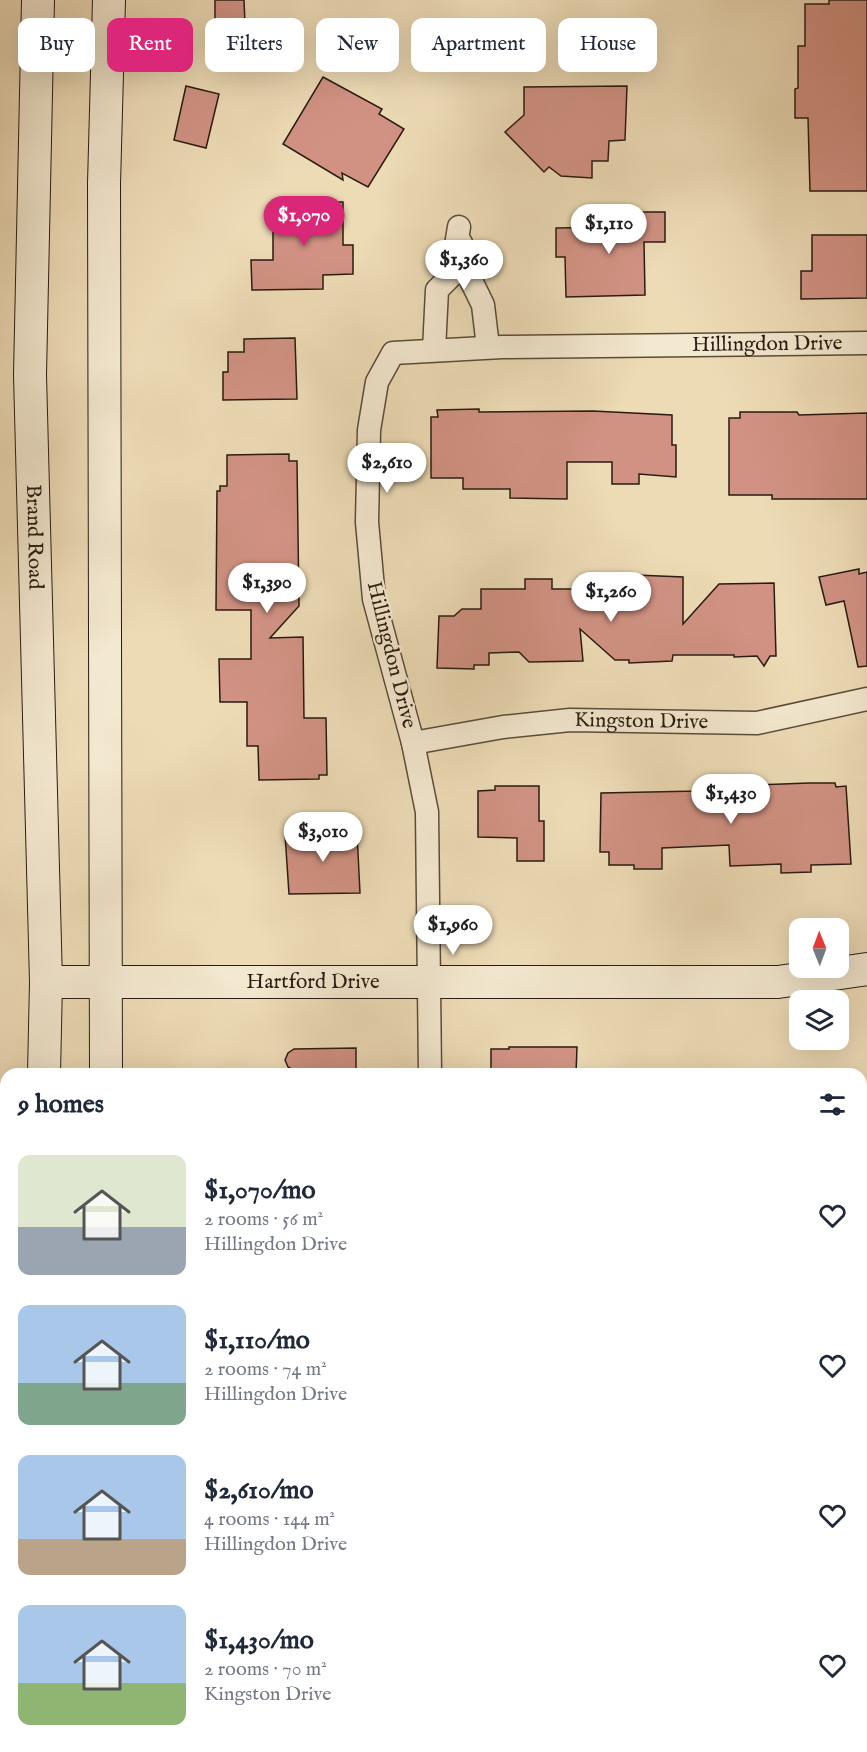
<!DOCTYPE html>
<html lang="en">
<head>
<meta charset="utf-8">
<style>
	body { margin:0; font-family:"IM FELL English",serif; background:#f2f2f3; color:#1f2937; height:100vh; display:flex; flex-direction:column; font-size:22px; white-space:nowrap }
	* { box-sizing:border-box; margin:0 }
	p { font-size:20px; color:#747a83 }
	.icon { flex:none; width:33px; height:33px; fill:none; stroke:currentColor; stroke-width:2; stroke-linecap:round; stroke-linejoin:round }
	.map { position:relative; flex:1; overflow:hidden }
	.drawer { position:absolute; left:0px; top:1068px; width:867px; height:684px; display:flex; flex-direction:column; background:#fff; border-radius:18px 18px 0 0; box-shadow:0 6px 24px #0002 }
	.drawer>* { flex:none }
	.banner { position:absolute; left:18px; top:18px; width:831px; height:54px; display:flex; gap:12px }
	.needle { width:39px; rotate:359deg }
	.fabs { position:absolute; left:789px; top:918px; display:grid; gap:12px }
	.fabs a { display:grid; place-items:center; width:60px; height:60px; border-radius:12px; background:#fff; box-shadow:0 6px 24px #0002; font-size:30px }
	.price { position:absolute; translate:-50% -51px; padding:0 14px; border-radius:21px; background:#fff; color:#222; font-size:20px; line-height:39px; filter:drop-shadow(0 2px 3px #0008) }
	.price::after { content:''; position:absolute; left:50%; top:36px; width:18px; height:14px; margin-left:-9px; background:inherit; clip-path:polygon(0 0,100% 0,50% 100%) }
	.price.active { background:#db2777; color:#fff }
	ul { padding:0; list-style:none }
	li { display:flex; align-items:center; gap:18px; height:150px; padding:0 18px }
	li span { display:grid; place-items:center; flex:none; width:168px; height:120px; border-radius:12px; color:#555 }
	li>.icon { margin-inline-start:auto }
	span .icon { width:72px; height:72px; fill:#fffc; stroke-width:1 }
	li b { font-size:26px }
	h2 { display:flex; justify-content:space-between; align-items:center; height:72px; padding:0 18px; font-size:26px }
	.chip { padding:0 21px; border-radius:12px; background:#fff; box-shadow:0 6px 24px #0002; font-size:21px; line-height:54px }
	.chip.active { background:#db2777; color:#fff }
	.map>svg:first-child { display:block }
	.building { fill:#d19283; stroke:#291c11; stroke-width:1.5 }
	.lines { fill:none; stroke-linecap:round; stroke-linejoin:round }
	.street-casing { stroke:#5a4c3a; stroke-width:25 }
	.secondary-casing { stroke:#291c11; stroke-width:34 }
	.street { stroke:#f3e8d0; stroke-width:22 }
	.secondary { stroke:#f3e8d0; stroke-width:32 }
	.labels { text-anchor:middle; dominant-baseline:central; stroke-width:4.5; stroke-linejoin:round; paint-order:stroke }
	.street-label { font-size:21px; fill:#291c11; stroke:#f3e8d0 }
</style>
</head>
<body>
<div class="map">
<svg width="867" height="1752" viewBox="0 0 867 1752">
	<rect width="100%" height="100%" fill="#eddbb6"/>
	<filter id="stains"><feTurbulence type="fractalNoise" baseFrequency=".00333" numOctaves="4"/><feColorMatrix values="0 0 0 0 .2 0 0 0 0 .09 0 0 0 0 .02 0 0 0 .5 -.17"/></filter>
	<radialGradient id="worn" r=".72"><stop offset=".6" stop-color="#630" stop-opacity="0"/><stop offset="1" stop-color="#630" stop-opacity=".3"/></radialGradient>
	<g class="building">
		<polygon points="215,0 244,0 245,25 215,24"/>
		<polygon points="829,0 867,0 867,191 810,191 808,118 795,118 795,89 798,88 798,46 805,46 805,4 829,4"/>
		<polygon points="323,77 382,109 379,114 404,129 368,187 342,173 343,180 283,144"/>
		<polygon points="186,86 219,94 206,148 174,140"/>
		<polygon points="627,86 625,140 609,141 608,161 592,161 592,178 561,176 549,167 544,172 505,132 524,115 524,87"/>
		<polygon points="273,202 343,202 343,245 353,245 353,274 323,275 323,289 252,290 251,260 273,260"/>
		<polygon points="619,212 665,212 665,242 644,242 645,295 566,297 565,257 556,257 556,228 619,227"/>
		<polygon points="812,235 867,235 867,298 801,299 801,271 812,271"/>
		<polygon points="295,338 297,399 223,400 223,372 228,372 228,352 244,352 244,339"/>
		<polygon points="479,409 479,412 593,411 672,415 672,445 676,445 676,477 639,474 639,484 612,484 612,462 567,462 567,499 510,498 510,489 463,489 463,478 431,478 431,417 438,417 437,410"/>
		<polygon points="740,412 797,412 799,415 867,413 867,499 772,499 772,495 729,495 729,418 740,418"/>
		<polygon points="289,454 289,461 297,461 299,606 270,638 303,637 304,718 326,718 327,775 319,775 319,779 259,780 258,746 247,746 247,702 220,702 219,659 251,659 251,610 216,610 217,491 220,491 220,486 227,486 227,455"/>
		<polygon points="859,569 859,574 867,572 867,666 858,667 844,601 826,605 819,577"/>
		<polygon points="612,574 683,577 683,624 719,584 774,583 776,656 770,656 764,666 757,656 734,657 734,655 673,655 672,661 629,663 629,660 615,660 580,629 583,661 529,662 519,652 489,653 489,665 474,665 474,669 437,668 439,616 454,616 462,609 481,609 481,589 525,589 525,579 552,579 552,589 612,589"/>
		<polygon points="809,783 835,783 836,787 846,786 851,864 811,865 811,872 781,873 781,864 730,866 729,845 662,848 662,869 634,869 634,865 609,865 609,852 600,852 601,793 698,791 698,787"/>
		<polygon points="495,786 539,786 539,821 544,821 544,861 517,861 517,838 478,837 478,791 495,790"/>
		<polygon points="357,833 360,893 289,894 285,834"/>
		<polygon points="509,1047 577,1047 576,1074 491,1074 491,1049 509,1049"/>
		<polygon points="356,1048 356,1074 300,1074 288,1067 285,1060 288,1053 294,1049"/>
	</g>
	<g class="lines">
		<defs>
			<g id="street">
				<polyline points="461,243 465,268 483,305 488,347"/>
				<polyline points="434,350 437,290 451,276 459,227"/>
				<path id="s1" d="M413,743l90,-16 67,-7 187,3 110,-24"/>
				<path id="s2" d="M430,1074l-3,-262 -14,-69 -39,-144 -7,-77 2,-92 8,-48 16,-29 109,-6 365,-4"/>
				<polyline points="861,1238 867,1237"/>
				<polyline points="420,1752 420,1746"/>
			</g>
			<g id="secondary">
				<path id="s3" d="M38,0l-8,375 16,607 -2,92"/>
				<path id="s4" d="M46,982h732l89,-13"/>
				<polyline points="106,1074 104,184 109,0"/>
				<polyline points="31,1752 31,1746"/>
				<polyline points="103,1752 103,1746"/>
			</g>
		</defs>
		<use href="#street" class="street-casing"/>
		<use href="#secondary" class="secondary-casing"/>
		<use href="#street" class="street"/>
		<use href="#secondary" class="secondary"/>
	</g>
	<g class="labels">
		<g class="street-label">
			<text stroke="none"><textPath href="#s2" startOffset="1107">Hillingdon Drive</textPath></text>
			<text stroke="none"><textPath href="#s3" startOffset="537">Brand Road</textPath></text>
			<text transform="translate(391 655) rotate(76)">Hillingdon Drive</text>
			<text stroke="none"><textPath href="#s1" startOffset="230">Kingston Drive</textPath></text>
			<text stroke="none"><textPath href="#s4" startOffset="267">Hartford Drive</textPath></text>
		</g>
	</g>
	<rect width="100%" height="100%" filter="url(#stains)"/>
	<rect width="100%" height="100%" fill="url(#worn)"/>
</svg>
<div class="fabs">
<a><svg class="needle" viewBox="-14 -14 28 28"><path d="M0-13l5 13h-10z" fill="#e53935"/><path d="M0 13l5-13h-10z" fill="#747a83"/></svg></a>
<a><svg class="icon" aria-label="layers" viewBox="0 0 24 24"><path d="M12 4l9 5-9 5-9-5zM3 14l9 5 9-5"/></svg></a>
</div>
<b class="price active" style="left:304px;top:247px">$1,070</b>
<b class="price" style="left:609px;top:255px">$1,110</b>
<b class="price" style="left:464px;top:291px">$1,360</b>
<b class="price" style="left:387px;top:494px">$2,610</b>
<b class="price" style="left:267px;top:614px">$1,390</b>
<b class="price" style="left:611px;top:623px">$1,260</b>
<b class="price" style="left:731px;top:825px">$1,430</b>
<b class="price" style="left:323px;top:863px">$3,010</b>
<b class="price" style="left:453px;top:956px">$1,960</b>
<div class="banner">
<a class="chip">Buy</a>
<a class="chip active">Rent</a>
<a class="chip">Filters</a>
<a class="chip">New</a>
<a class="chip">Apartment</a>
<a class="chip">House</a>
</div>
<section class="drawer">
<h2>9 homes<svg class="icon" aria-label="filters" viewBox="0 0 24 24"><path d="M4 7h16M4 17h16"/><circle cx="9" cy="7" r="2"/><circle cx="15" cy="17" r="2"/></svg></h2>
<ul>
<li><span style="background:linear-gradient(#dfe7d0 60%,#9aa5b1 0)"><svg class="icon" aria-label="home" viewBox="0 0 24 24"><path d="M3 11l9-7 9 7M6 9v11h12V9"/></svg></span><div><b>$1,070/mo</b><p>2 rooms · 56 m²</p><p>Hillingdon Drive</p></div><svg class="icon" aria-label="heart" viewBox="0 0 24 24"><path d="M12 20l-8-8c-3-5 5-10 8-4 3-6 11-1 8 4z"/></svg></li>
<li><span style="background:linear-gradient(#a9c7e8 65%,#7fa58c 0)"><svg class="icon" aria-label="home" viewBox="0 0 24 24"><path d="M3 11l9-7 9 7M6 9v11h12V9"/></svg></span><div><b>$1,110/mo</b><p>2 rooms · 74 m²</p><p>Hillingdon Drive</p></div><svg class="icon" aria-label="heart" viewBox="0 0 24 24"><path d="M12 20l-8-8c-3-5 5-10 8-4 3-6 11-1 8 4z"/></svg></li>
<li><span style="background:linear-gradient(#a9c7e8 70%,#b9a48a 0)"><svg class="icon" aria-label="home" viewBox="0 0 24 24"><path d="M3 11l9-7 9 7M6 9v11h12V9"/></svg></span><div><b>$2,610/mo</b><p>4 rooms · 144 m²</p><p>Hillingdon Drive</p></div><svg class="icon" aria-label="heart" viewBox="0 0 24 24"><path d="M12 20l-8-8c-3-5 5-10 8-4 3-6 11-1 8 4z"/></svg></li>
<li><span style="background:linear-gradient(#a9c7e8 65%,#8fb573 0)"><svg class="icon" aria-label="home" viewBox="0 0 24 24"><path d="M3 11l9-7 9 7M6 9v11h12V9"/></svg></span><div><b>$1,430/mo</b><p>2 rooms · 70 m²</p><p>Kingston Drive</p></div><svg class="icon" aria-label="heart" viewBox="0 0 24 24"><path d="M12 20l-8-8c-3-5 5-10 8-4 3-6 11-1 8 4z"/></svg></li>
</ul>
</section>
</div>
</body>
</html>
